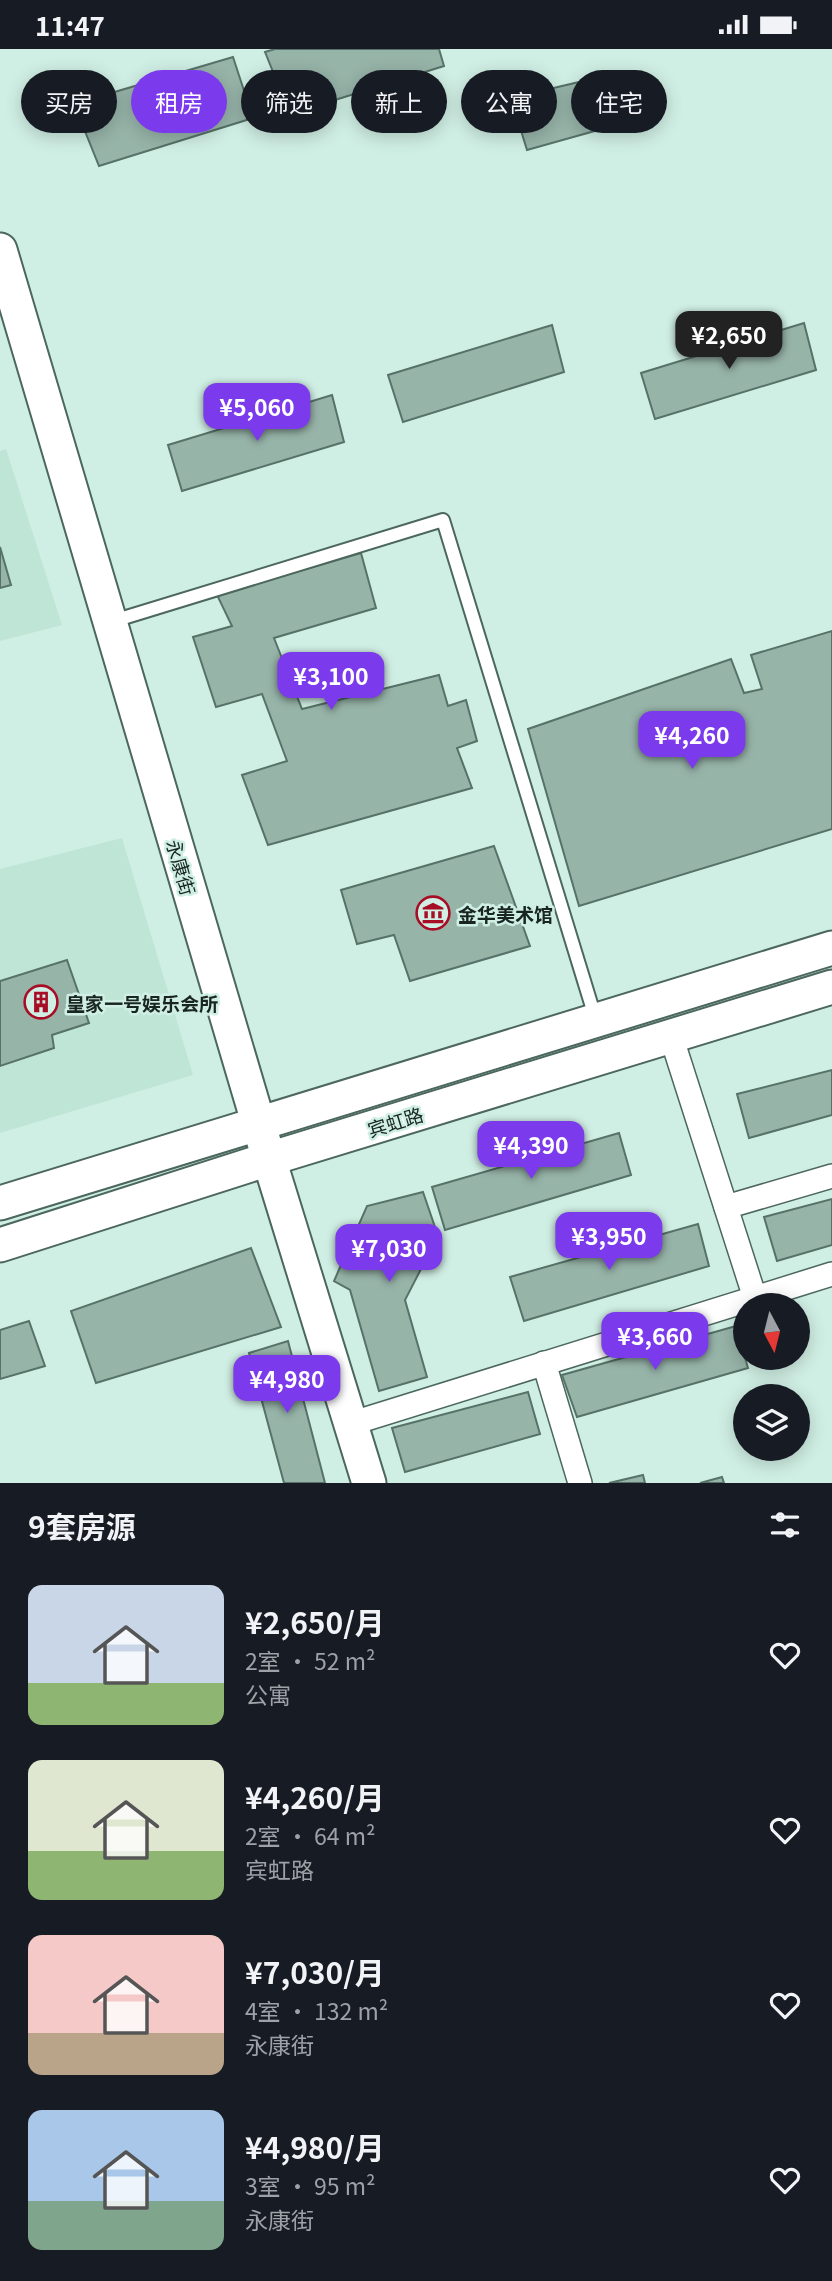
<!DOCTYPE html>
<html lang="zh">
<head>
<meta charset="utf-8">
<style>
	body { margin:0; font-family:Georgia,"Noto Sans SC",serif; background:#242831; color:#f1f3f6; height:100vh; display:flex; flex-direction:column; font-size:26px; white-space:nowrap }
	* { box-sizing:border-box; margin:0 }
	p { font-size:23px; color:#9ea1a6 }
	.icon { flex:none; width:38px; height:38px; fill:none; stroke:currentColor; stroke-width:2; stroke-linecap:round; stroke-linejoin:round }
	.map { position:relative; height:1434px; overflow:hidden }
	.sheet { display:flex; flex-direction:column; background:#171b24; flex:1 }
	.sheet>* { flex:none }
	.banner { position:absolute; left:21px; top:21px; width:791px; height:63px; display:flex; gap:14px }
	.needle { width:46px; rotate:173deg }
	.buttons { position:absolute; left:733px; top:1244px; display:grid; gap:14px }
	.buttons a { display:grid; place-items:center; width:77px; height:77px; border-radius:50%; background:#171b24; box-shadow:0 4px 18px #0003; font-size:35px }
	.price { position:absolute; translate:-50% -60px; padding:0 16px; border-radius:14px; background:#7c3aed; color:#fff; font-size:23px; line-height:46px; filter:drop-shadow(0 2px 4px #0008) }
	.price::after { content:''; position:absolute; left:50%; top:42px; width:21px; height:16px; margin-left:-10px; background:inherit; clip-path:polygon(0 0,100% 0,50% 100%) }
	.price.on { background:#222; color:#fff }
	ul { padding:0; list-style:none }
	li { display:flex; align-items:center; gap:21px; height:175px; padding:0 28px }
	li span { display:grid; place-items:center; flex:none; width:196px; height:140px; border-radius:14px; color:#555 }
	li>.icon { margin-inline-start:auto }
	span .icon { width:84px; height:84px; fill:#fffc; stroke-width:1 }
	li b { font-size:30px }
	h2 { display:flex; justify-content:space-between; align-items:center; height:84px; padding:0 28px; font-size:30px }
	.tag { padding:0 24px; border-radius:32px; background:#171b24; box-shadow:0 4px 18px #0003; font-size:24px; line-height:63px }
	.tag.on { background:#7c3aed; color:#fff }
	.status { display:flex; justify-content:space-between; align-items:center; height:49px; padding:0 35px; background:#171b24; direction:ltr }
	.status svg { height:19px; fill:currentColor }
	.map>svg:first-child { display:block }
	.built { fill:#bee5d6 }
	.building { fill:#97b4a9; stroke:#577268; stroke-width:2 }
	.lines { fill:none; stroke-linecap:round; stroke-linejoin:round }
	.lane-casing { stroke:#4c675d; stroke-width:16 }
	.street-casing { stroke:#4c675d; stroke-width:26 }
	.secondary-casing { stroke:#4c675d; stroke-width:37 }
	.lane { stroke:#fff; stroke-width:12 }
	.street { stroke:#fff; stroke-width:23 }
	.secondary { stroke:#fff; stroke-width:33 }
	.labels { text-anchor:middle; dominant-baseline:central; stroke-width:5; stroke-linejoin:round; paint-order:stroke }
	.street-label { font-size:19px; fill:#192521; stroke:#d0efe4 }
	.poi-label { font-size:19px; font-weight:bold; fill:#192521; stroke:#d0efe4; text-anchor:start }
</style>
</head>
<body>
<div class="status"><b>11:47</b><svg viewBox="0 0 49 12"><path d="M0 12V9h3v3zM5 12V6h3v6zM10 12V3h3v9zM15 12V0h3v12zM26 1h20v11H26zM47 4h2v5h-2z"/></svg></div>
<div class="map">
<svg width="832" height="1434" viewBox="0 0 832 1434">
	<rect width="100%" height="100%" fill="#d0efe4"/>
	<g class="built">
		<polygon points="6,400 62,576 0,592 0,402"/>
		<polygon points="122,789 193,1026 0,1084 0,820"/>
	</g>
	<g class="building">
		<polygon points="275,0 439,0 444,17 290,65 265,3"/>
		<polygon points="233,8 253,69 99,117 74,55"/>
		<polygon points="596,29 609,78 527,101 511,49"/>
		<polygon points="804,274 816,321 655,370 641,324"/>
		<polygon points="552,276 564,323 403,373 388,326"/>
		<polygon points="332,346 344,393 182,442 168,396"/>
		<polygon points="0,498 11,536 0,539"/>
		<polygon points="361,504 376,559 274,589 302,660 439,626 448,657 466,651 477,692 457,699 472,739 268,796 242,726 287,712 262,645 216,658 193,588 232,577 217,546"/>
		<polygon points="832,582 832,780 579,857 528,680 731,610 744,644 762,640 751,606"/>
		<polygon points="494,797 530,897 410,932 394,886 357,895 341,841"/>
		<polygon points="67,911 89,974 52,986 54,999 0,1017 0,932"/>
		<polygon points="832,1021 832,1066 749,1089 737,1045"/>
		<polygon points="619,1084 631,1126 445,1181 432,1138"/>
		<polygon points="423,1143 438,1187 405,1251 427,1328 379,1342 350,1241 334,1232 367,1157"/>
		<polygon points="832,1150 832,1196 777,1212 764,1168"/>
		<polygon points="698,1175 709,1217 524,1272 510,1228"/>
		<polygon points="251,1199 281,1278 96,1334 71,1262"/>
		<polygon points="29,1272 45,1317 0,1330 0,1281"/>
		<polygon points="736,1277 748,1319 577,1368 562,1326"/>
		<polygon points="288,1292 325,1434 284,1434 249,1304"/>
		<polygon points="528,1343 540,1385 405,1423 392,1379"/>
		<polygon points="643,1426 645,1434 609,1434"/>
		<polygon points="722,1428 724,1434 700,1434"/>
	</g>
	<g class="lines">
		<defs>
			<polyline id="lane" points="110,573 443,471 596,971"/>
			<g id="street">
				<polyline points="671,987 755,1249"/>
				<polyline points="726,1158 832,1127"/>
				<polyline points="544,1314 580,1434"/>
				<polyline points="350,1375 832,1225"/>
			</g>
			<g id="secondary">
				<polyline points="0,201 269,1110 369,1434"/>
				<polyline points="0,1154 832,899"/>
				<polyline points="0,1196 269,1110 832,938"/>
			</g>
		</defs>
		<use href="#lane" class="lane-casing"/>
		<use href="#street" class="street-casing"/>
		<use href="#secondary" class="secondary-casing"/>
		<use href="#lane" class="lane"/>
		<use href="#street" class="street"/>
		<use href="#secondary" class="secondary"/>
	</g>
	<defs>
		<symbol id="museum-ring" viewBox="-11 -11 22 22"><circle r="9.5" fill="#d0efe4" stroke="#a70e26" stroke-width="1.5"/><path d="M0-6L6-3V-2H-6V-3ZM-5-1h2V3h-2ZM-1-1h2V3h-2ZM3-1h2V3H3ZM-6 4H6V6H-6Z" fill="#a70e26"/></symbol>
		<symbol id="building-ring" viewBox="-11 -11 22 22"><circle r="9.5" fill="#d0efe4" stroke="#a70e26" stroke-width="1.5"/><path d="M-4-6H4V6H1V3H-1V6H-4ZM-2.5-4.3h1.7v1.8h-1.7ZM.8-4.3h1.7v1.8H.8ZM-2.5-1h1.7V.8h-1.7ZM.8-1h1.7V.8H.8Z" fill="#a70e26"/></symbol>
	</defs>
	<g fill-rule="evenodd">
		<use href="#museum-ring" x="414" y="845" width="38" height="38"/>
		<use href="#building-ring" x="22" y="934" width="38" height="38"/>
	</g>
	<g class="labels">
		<g class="street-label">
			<text transform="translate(182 818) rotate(74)">永康街</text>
			<text transform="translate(395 1072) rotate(-17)">宾虹路</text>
		</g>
		<g class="poi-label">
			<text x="458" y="864">金华美术馆</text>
			<text x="66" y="953">皇家一号娱乐会所</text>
		</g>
	</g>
</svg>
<div class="buttons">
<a><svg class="needle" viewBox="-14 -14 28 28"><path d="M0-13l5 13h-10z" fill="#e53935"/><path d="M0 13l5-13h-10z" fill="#9ea1a6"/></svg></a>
<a><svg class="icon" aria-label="layers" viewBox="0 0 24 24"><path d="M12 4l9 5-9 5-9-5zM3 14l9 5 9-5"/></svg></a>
</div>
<b class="price on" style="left:729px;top:322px">¥2,650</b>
<b class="price" style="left:257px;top:394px">¥5,060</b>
<b class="price" style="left:331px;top:663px">¥3,100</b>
<b class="price" style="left:692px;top:722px">¥4,260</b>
<b class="price" style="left:531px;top:1132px">¥4,390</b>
<b class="price" style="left:609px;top:1223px">¥3,950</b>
<b class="price" style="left:389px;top:1235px">¥7,030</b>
<b class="price" style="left:655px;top:1323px">¥3,660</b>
<b class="price" style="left:287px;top:1366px">¥4,980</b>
<div class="banner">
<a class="tag">买房</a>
<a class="tag on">租房</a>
<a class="tag">筛选</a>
<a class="tag">新上</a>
<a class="tag">公寓</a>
<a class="tag">住宅</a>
</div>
</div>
<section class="sheet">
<h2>9套房源<svg class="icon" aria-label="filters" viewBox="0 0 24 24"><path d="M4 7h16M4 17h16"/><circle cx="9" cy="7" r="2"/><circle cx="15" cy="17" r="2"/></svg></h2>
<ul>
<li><span style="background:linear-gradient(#c9d6e8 70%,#8fb573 0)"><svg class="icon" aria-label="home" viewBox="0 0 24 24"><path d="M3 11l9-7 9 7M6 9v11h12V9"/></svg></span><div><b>¥2,650/月</b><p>2室 · 52 m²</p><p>公寓</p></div><svg class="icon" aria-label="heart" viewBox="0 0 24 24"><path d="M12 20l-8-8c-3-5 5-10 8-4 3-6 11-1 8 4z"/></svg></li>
<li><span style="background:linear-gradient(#dfe7d0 65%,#8fb573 0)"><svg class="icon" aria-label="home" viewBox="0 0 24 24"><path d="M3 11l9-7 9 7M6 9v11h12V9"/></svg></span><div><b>¥4,260/月</b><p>2室 · 64 m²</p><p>宾虹路</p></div><svg class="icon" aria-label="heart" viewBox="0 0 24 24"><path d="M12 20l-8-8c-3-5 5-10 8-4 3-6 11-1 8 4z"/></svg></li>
<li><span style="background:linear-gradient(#f6c9c9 70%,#b9a48a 0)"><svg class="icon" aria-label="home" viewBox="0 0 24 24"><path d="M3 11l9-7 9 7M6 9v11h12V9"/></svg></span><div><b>¥7,030/月</b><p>4室 · 132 m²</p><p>永康街</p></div><svg class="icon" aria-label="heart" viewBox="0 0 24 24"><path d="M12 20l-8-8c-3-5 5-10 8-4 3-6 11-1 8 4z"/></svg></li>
<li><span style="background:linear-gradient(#a9c7e8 65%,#7fa58c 0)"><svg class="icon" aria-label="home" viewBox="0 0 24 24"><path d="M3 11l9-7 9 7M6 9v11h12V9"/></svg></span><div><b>¥4,980/月</b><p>3室 · 95 m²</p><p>永康街</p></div><svg class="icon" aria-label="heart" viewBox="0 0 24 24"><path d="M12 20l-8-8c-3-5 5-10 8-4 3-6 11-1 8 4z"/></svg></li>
</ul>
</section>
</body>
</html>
